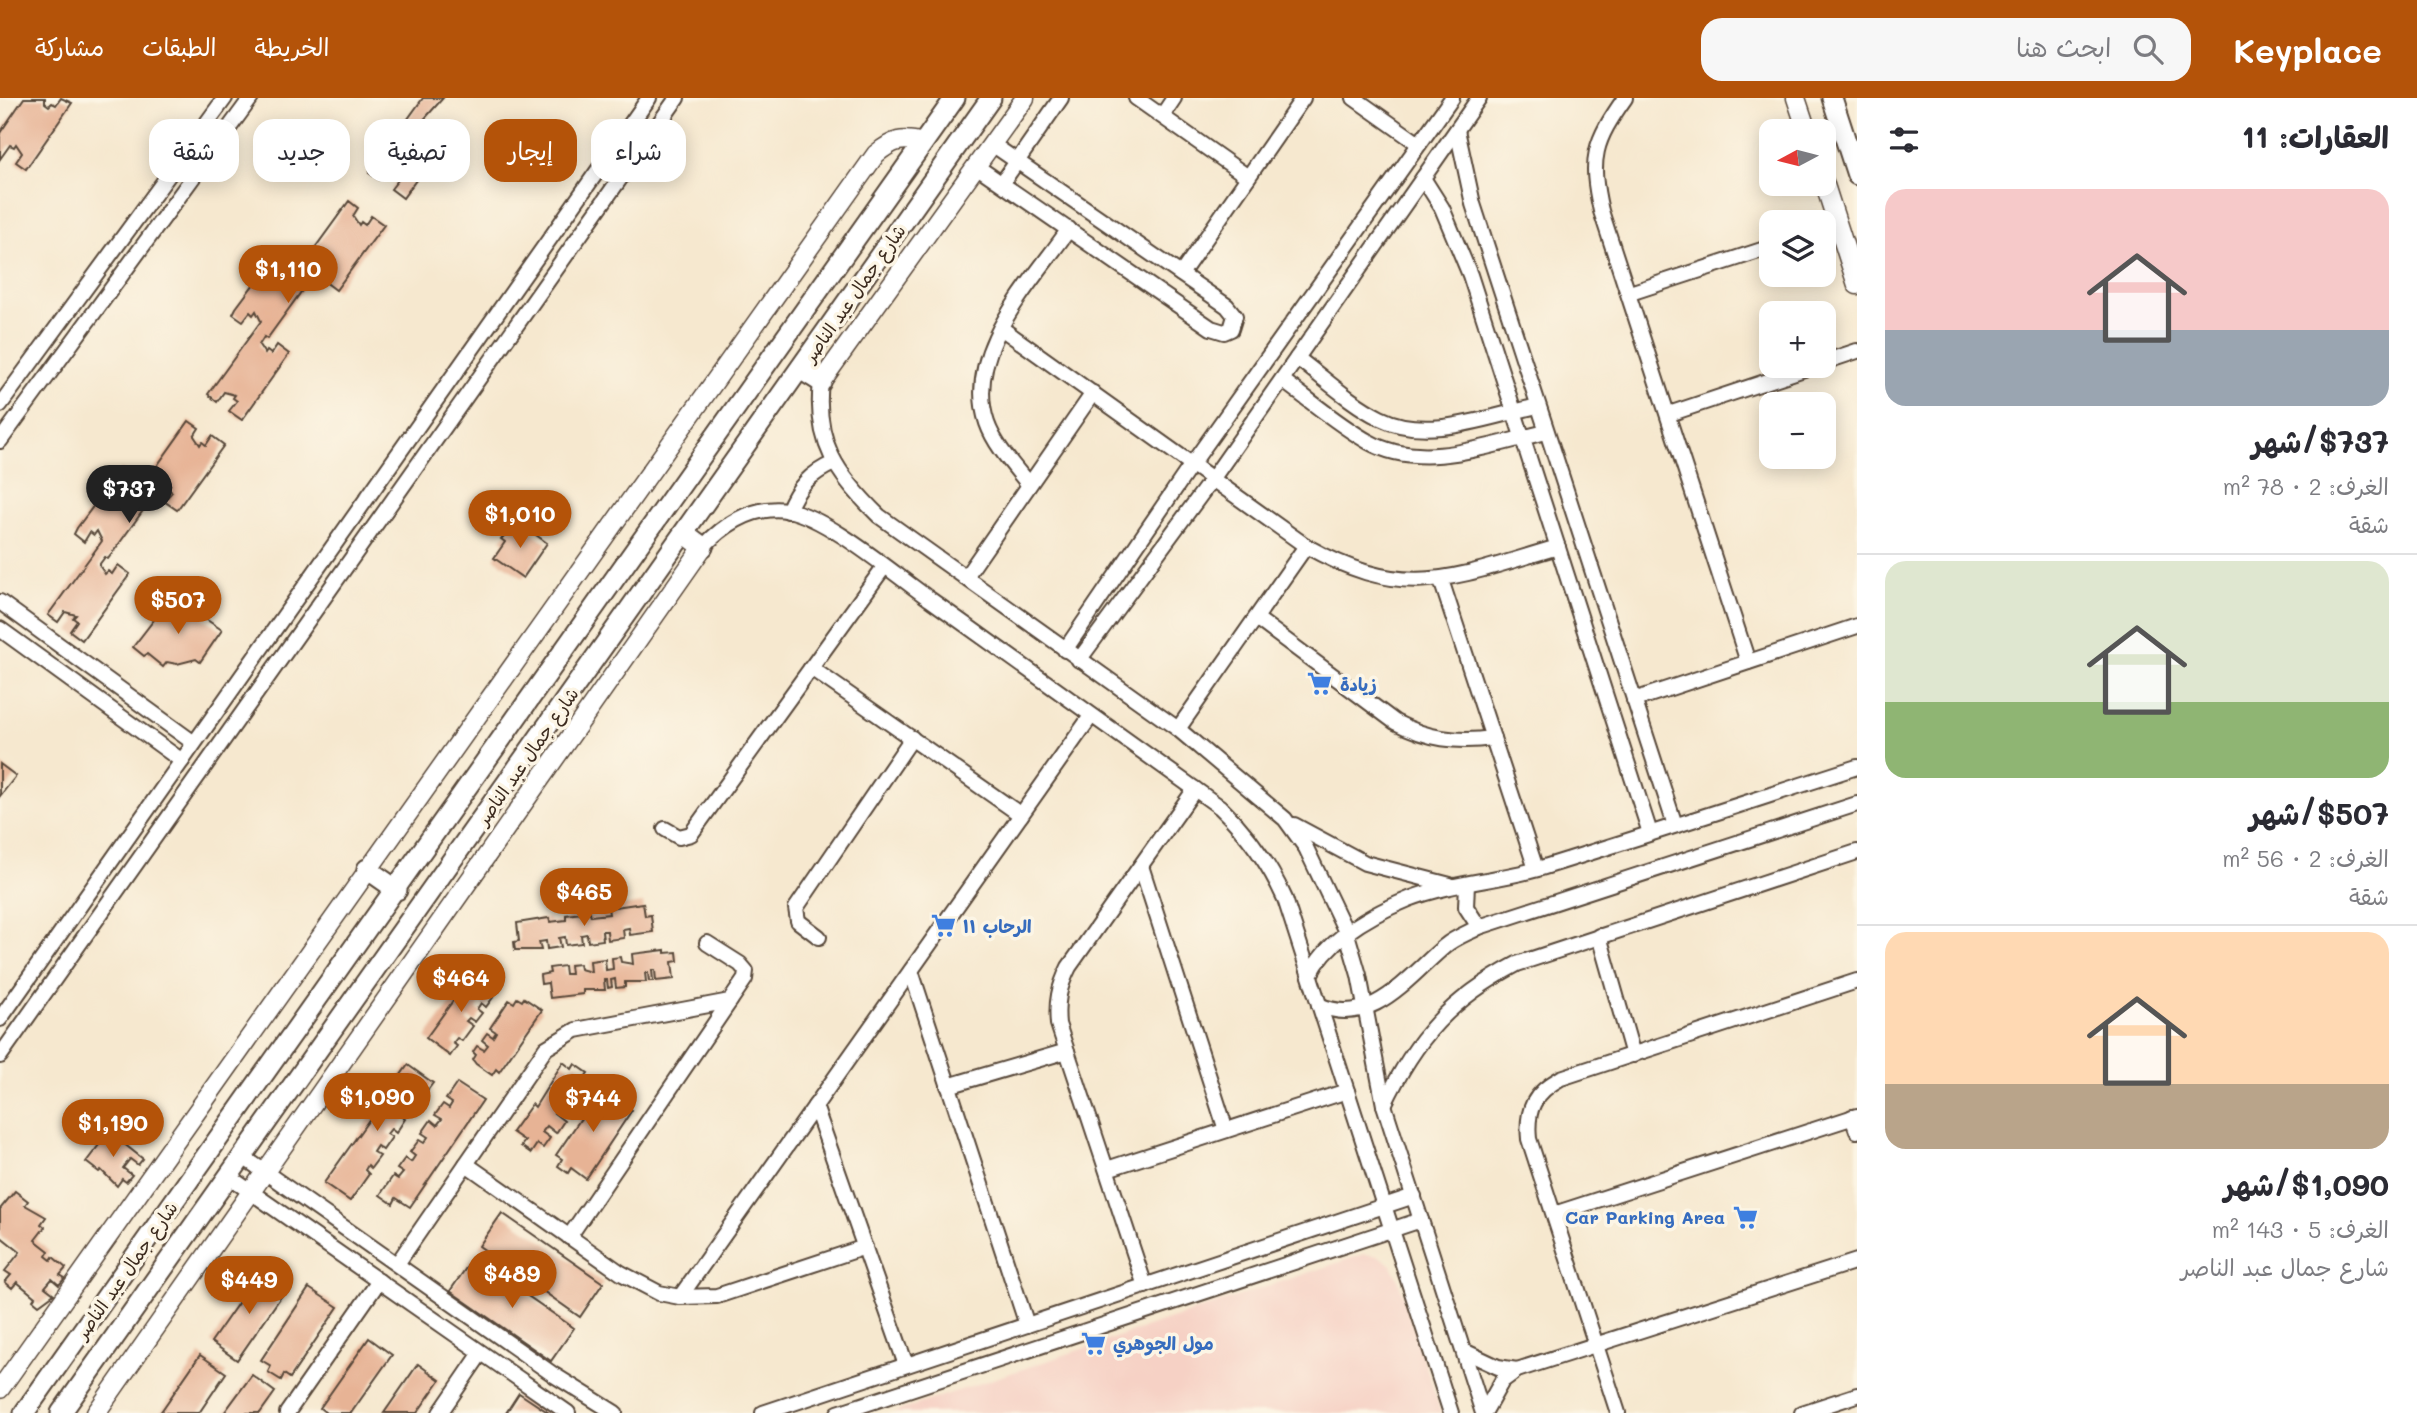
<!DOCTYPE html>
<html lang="ar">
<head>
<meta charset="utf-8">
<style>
	body { margin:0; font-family:Mali,"Playpen Sans Arabic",sans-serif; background:#f7f7f7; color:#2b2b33; direction:rtl; height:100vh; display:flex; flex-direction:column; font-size:26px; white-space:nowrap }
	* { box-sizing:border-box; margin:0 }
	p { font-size:23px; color:#7c7c81 }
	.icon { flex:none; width:38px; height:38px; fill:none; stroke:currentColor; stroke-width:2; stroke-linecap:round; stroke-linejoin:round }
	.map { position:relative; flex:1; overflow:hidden; direction:ltr }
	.drawer { display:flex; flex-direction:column; background:#fff; width:560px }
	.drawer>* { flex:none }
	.top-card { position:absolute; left:21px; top:21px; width:665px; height:63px; direction:rtl; display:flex; gap:14px }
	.needle { width:46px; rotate:263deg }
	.fabs { position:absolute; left:1759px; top:21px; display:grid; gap:14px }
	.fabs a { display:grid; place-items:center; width:77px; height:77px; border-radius:14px; background:#fff; box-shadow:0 4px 18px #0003; font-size:35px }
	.price { position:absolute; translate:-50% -60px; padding:0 16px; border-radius:24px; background:#b45309; color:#fff; font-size:23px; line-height:46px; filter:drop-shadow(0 2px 4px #0008) }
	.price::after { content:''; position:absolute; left:50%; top:42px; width:21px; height:16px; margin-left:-10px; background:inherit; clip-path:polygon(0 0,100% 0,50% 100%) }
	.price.selected { background:#222; color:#fff }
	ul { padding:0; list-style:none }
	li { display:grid; align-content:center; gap:14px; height:371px; padding:0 28px }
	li+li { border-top:2px solid #e1e1e2 }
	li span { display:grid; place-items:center; height:217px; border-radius:21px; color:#555 }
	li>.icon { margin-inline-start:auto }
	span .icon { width:126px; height:126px; fill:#fffc; stroke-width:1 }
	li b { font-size:30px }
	h2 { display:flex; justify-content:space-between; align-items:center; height:84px; padding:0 28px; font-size:30px }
	.chip { padding:0 24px; border-radius:21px; background:#fff; box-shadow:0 4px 18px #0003; font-size:24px; line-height:63px }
	.chip.selected { background:#b45309; color:#fff }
	header { display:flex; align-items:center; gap:42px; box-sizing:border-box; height:98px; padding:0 35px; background:#b45309; color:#fff }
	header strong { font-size:33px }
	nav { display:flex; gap:38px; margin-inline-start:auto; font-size:24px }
	.search { width:490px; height:63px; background:#f7f7f7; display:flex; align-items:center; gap:18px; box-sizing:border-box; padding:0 24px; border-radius:21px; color:#7c7c81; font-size:26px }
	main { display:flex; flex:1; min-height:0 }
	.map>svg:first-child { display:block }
	.built { fill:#f6d1c5 }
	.building { fill:#e7b395 }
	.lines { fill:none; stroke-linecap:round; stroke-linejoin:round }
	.minor-casing { stroke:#574639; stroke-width:18 }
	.tertiary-casing { stroke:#574639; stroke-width:21 }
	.secondary-casing { stroke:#574639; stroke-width:23 }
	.minor { stroke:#fff; stroke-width:14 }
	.tertiary { stroke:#fff; stroke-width:18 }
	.secondary { stroke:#fff; stroke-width:19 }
	.labels { text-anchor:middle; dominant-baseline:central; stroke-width:7; stroke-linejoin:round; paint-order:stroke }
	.street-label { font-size:18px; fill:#3b2a1e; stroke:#fcf5e5 }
	.shop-label { font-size:18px; font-weight:bold; fill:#366cbe; stroke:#fcf5e5; text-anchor:start }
</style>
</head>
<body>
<header>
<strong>Keyplace</strong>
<div class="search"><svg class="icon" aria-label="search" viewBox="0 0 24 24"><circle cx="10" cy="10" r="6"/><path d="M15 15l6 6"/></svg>ابحث هنا</div>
<nav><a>الخريطة</a><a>الطبقات</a><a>مشاركة</a></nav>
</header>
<main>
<section class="drawer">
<h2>العقارات: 11<svg class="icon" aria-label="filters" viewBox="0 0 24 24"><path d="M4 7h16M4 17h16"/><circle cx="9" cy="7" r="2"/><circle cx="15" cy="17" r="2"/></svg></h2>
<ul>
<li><span style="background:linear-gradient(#f6c9c9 65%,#9aa5b1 0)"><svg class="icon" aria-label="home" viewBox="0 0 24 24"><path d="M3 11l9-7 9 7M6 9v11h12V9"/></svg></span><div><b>$737/شهر</b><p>الغرف: 2 · 78 m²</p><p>شقة</p></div></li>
<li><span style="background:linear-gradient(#dfe7d0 65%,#8fb573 0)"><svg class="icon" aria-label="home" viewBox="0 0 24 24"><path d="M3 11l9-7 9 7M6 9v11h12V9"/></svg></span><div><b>$507/شهر</b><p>الغرف: 2 · 56 m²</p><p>شقة</p></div></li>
<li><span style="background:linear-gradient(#ffd9b3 70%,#b9a48a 0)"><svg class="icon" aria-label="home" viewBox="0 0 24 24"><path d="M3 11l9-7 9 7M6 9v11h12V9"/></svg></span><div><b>$1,090/شهر</b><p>الغرف: 5 · 143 m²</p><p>شارع جمال عبد الناصر</p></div></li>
</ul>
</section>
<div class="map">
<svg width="1857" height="1315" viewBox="0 0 1857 1315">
	<rect width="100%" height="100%" fill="#fcf5e5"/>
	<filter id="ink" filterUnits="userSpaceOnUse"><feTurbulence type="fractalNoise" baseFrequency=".0143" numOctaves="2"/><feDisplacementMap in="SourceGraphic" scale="14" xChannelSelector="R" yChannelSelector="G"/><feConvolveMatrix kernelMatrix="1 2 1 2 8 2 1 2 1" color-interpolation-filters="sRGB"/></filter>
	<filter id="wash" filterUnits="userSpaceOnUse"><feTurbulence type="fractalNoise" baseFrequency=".00686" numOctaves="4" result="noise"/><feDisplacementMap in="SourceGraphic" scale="28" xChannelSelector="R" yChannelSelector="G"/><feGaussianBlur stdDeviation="1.57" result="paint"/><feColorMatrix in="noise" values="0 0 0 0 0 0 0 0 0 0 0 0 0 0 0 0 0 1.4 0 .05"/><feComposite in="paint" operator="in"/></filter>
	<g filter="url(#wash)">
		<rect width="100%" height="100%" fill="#f6e8cf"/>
		<polygon class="built" points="1364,1156 1379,1158 1391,1167 1398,1181 1441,1315 892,1315"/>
		<g id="blocks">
			<g class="building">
				<polygon points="24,0 45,0 45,5 49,8 52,5 56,7 61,0 72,5 26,71 16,64 22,55 16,46 14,49 10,47 0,61 0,35"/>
				<polygon points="423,0 443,0 420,26 423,29 421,31 432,35 438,26 450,35 403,100 391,91 398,82 392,72 389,76 386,73 379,82 369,75"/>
				<polygon points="349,103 358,110 353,118 359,127 361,124 365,127 371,118 384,127 336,192 324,183 331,173 327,171 330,167 319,165 312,174 314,176 267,241 264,239 259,247 265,256 267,253 271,256 277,247 289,256 242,322 229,313 237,303 233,300 235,297 224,294 217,304 208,296 261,223 256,213 253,217 250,214 243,223 233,216 236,210 280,151 290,158 284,167 288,170 285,173 296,176"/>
				<polygon points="189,323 199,330 194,338 200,347 202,344 206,347 212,338 224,347 177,412 164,403 172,394 168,391 170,387 159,385 153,394 155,396 108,461 105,459 99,467 105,476 108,473 112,476 118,467 130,476 82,542 70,533 77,523 73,520 76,517 65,514 58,524 48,517 102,443 97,433 94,437 90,434 84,444 74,436 77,430 121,371 131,378 125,387 128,390 126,393 137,396"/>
				<polygon points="518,424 547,445 523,480 494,460 505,444 501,441"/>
				<polygon points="180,504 222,532 200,564 196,561 177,566 167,564 163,569 147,556 144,558 133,549 167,505"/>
				<polygon points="0,666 16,678 0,698"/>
				<polygon points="643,805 645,818 651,817 653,834 630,837 629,830 623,831 624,840 608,842 607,833 602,833 603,842 588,844 587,836 581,837 582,845 566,847 565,839 559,840 561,849 547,851 546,843 539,844 541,852 515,852 514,844 519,843 517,825 549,820 550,824 566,822 566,817 590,814 591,818 609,816 608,810"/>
				<polygon points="665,852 665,855 677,854 678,863 672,864 674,881 656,883 655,872 652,872 653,883 649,883 648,875 645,875 646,884 625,884 625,889 616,890 615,881 611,882 612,889 608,890 607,882 604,882 605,892 583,892 583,896 550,900 548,885 541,886 540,877 550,875 549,870 564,868 565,876 571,876 570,867 579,866 580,871 591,874 590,863 605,861 606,872 613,871 612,860 620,859 621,864 633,866 632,856"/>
				<polygon points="473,875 497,894 486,909 481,905 477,911 482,915 475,924 469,920 466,923 473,928 462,943 457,940 453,945 457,948 450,958 426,940"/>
				<polygon points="517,900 522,903 524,900 542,912 499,974 496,971 492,977 476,966 473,962 476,957 473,954 477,948 484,952 488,947 482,942 487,935 493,939 496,934 490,930 509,902 514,905"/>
				<polygon points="563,964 572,971 575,966 588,975 585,979 592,984 579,1001 571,995 567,1001 576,1008 569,1019 557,1011 554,1015 564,1023 556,1035 547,1028 542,1034 550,1040 543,1050 537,1046 531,1055 521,1048 525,1043 512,1034 532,1006 535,1009"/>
				<polygon points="408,967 433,985 421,1001 415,997 411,1002 416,1006 407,1018 401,1013 399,1017 405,1021 396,1035 391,1031 387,1036 392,1039 383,1052 377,1048 373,1054 380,1058 371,1070 368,1067 365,1072 369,1076 350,1103 324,1085"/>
				<polygon points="457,985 483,1002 410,1109 396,1100 393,1106 380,1097 393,1078 398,1081 403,1075 397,1071 405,1060 411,1064 415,1058 410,1054 419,1042 424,1045 428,1039 422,1035 431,1022 437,1027 442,1021 435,1017 443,1006 449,1010 452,1005 446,1001"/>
				<polygon points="611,990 622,997 618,1002 632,1012 586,1081 571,1070 568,1075 558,1068 562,1061 556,1057 597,997 603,1001"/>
				<polygon points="109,1034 143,1061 138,1067 130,1061 123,1070 132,1077 126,1084 122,1081 117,1088 101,1072 99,1074 86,1064"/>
				<polygon points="15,1093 28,1103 25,1107 46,1119 41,1126 45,1129 35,1142 49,1153 46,1158 51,1162 53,1159 66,1170 60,1177 65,1180 59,1187 52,1181 45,1189 54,1196 39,1207 33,1202 35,1199 17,1184 12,1190 5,1184 11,1177 5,1173 20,1154 0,1138 0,1111"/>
				<polygon points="502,1115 603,1185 580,1219 479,1148"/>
				<polygon points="473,1160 574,1230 551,1263 450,1193"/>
				<polygon points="259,1175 287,1190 237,1262 211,1244"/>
				<polygon points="309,1190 338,1209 290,1280 284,1276 281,1282 268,1274 271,1268 261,1262"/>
				<polygon points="369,1240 392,1257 351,1315 326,1315 320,1310"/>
				<polygon points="200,1257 226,1275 199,1315 160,1315"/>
				<polygon points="418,1266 440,1282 417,1315 384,1315"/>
				<polygon points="252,1277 275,1294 260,1315 224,1315"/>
				<polygon points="519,1295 549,1315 506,1315"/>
			</g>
		</g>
	</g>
	<g filter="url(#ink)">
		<use href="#blocks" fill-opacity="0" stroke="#574639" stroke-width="2"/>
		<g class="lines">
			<defs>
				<g id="minor">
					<polyline points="1136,0 1248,79"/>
					<polyline points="1354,0 1419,46"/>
					<path d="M1625,0c-31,44 -36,60 -24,113l147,451"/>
					<polyline points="1162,18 1174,0"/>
					<polyline points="1457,32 1473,106 1675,727"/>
					<polyline points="976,68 1211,230 1224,234 1231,231 1235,218 1227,208 992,46"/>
					<polyline points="1423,80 1442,110 1470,177 1650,735"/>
					<polyline points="1002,85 1061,0"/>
					<polyline points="1181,176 1303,0"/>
					<polyline points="1630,195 1771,149"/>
					<path d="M1001,230l305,218c102,57 148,31 252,1"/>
					<path d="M1297,260c27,20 53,45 83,60 47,24 110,-2 158,-12"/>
					<polyline points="1824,264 1857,253"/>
					<path d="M1282,282c28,20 56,45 87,62 53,30 123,2 177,-10"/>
					<path d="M821,284c-7,60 16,93 58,134l299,213 107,90 21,29 41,86 12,41 25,130 99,308"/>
					<polyline points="0,307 225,0"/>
					<polyline points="1669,316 1813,268"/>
					<polyline points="0,343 251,0"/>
					<path d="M1029,387c-14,-18 -34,-39 -42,-62 -24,-71 44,-139 82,-194"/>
					<path d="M788,413c9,-24 23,-38 46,-48"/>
					<path d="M703,449c22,-23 50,-42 84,-37 41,7 108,65 144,90 96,69 192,138 289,207 29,28 49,56 65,92l166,514"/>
					<polyline points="965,480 1093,295"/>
					<polyline points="1441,482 1536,771"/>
					<polyline points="0,504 194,645"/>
					<path d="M1256,520l139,104c33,17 61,21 98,16"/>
					<polyline points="0,531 182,663"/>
					<polyline points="1065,552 1192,366 1452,0"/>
					<polyline points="1079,562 1213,380 1479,0"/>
					<polyline points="811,570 1021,717"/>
					<polyline points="1634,602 1857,528"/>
					<polyline points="1178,631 1306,448"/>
					<polyline points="1294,727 1365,765 1450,787"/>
					<polyline points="665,731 679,739 691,736 884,469"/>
					<polyline points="1141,768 1226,1032"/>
					<polyline points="1467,786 1466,809 1479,829"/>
					<polyline points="1599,838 1633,957"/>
					<polyline points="819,839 798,823 796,810 912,640"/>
					<polyline points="911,873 1027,1227"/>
					<path d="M1310,877c18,-37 62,-61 99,-76 41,-16 86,-18 129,-30 107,-33 213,-68 319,-102"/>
					<path d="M1319,907c52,24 90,-29 126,-59 9,-8 23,-13 34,-19l378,-123"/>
					<polyline points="0,921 649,0"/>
					<polyline points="0,958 677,0"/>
					<polyline points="948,988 1067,953"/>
					<path d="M1384,1007c32,-68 67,-106 133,-141l340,-112"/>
					<polyline points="815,1008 906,1267"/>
					<polyline points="1852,1019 1857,1033"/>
					<polyline points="242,1058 554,1277 615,1315"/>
					<polyline points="466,1066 621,1175 659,1195 680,1199 717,1198 865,1149"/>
					<polyline points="1107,1071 1347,993"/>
					<polyline points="228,1078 568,1315"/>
					<polyline points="1554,1116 1857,1018"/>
					<polyline points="569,1139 745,881 746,873 740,866 707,845"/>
					<polyline points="397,1166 546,950 576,932 730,903"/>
					<path d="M1145,1188l-87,-262c-2,-22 1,-37 11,-57l126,-178"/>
					<polyline points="680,1199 1091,618"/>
					<polyline points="1464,1253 1498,1269 1517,1272"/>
					<polyline points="287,1315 379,1183"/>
					<polyline points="440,1315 481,1255"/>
					<polyline points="763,1315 1414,1098"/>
					<polyline points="838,1315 1421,1122"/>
					<polyline points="1484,1315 1502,1283 1517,1272 1857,1163"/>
					<path d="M1618,1315l-89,-274c-3,-30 5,-46 32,-61l296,-97"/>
					<polyline points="1802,1315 1857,1297"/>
				</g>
				<g id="tertiary">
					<polyline points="1796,0 1807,33"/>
					<polyline points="1824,84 1857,187"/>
					<polyline points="821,284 1025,0"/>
					<path d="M0,1291l876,-1235c17,-14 26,-17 47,-11"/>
					<polyline points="96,1315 703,449"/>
				</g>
				<g id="secondary">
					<polyline points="1832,0 1857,77"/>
					<polyline points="800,271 821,284"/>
					<polyline points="684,435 703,449"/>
					<polyline points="367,771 397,792"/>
					<polyline points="24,1315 955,0"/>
					<polyline points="61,1315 991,0"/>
				</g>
			</defs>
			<use href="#minor" class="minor-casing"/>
			<use href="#tertiary" class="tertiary-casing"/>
			<use href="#secondary" class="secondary-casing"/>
			<use href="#minor" class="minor"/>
			<use href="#tertiary" class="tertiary"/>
			<use href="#secondary" class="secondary"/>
		</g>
	</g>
	<defs>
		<symbol id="supermarket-bare" viewBox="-9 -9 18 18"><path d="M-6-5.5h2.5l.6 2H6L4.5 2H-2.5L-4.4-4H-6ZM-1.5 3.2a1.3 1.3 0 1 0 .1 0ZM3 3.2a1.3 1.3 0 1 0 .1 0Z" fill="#3f7fe0" stroke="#fcf5e5" stroke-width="2.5" paint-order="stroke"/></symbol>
	</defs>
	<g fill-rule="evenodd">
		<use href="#supermarket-bare" x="1302" y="568" width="35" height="35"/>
		<use href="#supermarket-bare" x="926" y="810" width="35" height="35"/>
		<use href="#supermarket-bare" x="1728" y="1102" width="35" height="35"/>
		<use href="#supermarket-bare" x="1076" y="1228" width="35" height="35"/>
	</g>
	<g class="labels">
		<g class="street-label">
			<text transform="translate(854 195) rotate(-55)">شارع جمال عبد الناصر</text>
			<text transform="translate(527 658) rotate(-55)">شارع جمال عبد الناصر</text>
			<text transform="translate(126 1172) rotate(-55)">شارع جمال عبد الناصر</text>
		</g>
		<g class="shop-label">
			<text x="1340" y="586">زيادة</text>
			<text x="963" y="828">الرحاب ١١</text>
			<text x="1725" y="1119" text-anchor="end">Car Parking Area</text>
			<text x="1113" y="1245">مول الجوهري</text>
		</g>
	</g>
</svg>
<div class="fabs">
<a><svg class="needle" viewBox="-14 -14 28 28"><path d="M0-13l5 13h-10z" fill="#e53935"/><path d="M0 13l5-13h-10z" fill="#7c7c81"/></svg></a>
<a><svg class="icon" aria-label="layers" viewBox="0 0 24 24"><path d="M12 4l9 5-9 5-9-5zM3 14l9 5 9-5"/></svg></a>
<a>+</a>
<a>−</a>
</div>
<b class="price" style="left:288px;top:207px">$1,110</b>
<b class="price selected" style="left:129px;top:427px">$737</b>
<b class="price" style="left:520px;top:452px">$1,010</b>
<b class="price" style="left:178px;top:538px">$507</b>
<b class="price" style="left:584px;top:830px">$465</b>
<b class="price" style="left:461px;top:916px">$464</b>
<b class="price" style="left:377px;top:1035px">$1,090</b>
<b class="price" style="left:593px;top:1036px">$744</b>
<b class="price" style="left:113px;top:1061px">$1,190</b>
<b class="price" style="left:512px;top:1212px">$489</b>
<b class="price" style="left:249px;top:1218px">$449</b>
<div class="top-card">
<a class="chip">شراء</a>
<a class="chip selected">إيجار</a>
<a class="chip">تصفية</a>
<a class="chip">جديد</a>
<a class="chip">شقة</a>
</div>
</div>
</main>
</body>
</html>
